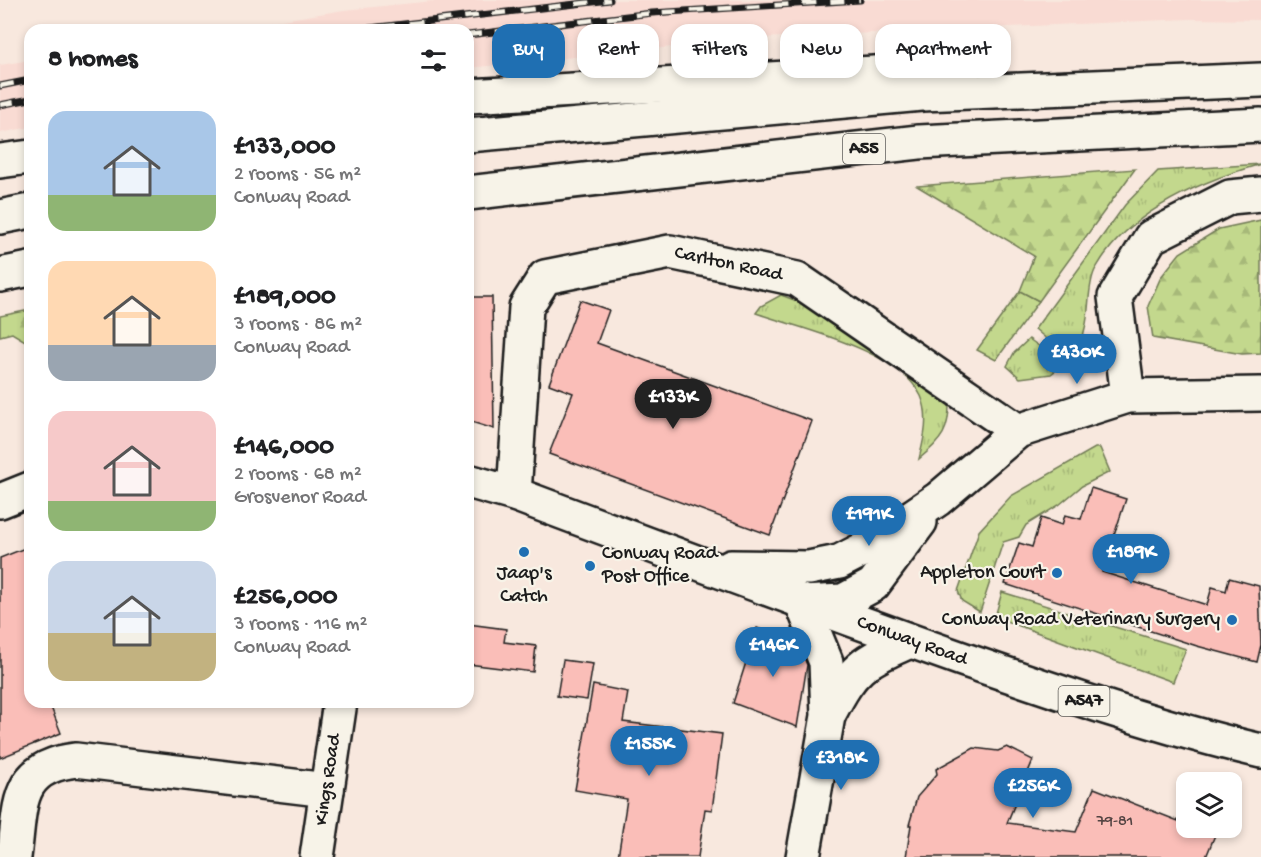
<!DOCTYPE html>
<html lang="en">
<head>
<meta charset="utf-8">
<style>
	body { margin:0; font-family:"Gochi Hand",sans-serif; background:#f6f6f6; color:#202124; height:100vh; display:flex; flex-direction:column; font-size:22px; white-space:nowrap }
	* { box-sizing:border-box; margin:0 }
	p { font-size:20px; color:#757577 }
	.icon { flex:none; width:33px; height:33px; fill:none; stroke:currentColor; stroke-width:2; stroke-linecap:round; stroke-linejoin:round }
	.map { position:relative; flex:1; overflow:hidden }
	.side { position:absolute; left:24px; top:24px; width:450px; height:684px; display:flex; flex-direction:column; background:#fff; border-radius:18px; box-shadow:0 3px 9px #0003 }
	.side>* { flex:none }
	.top-card { position:absolute; left:492px; top:24px; width:570px; height:54px; display:flex; gap:12px }
	.fabs { position:absolute; left:1176px; top:772px; display:grid; gap:12px }
	.fabs a { display:grid; place-items:center; width:66px; height:66px; border-radius:12px; background:#fff; box-shadow:0 3px 9px #0003; font-size:30px }
	.price { position:absolute; translate:-50% -51px; padding:0 14px; border-radius:21px; background:#1f6fb2; color:#fff; font-size:20px; line-height:39px; filter:drop-shadow(0 2px 3px #0008) }
	.price::after { content:''; position:absolute; left:50%; top:36px; width:18px; height:14px; margin-left:-9px; background:inherit; clip-path:polygon(0 0,100% 0,50% 100%) }
	.price.active { background:#222; color:#fff }
	ul { padding:0; list-style:none }
	li { display:flex; align-items:center; gap:18px; height:150px; padding:0 24px }
	li span { display:grid; place-items:center; flex:none; width:168px; height:120px; border-radius:18px; color:#555 }
	li>.icon { margin-inline-start:auto }
	span .icon { width:72px; height:72px; fill:#fffc; stroke-width:1 }
	li b { font-size:26px }
	h2 { display:flex; justify-content:space-between; align-items:center; height:72px; padding:0 24px; font-size:26px }
	.tag { padding:0 21px; border-radius:18px; background:#fff; box-shadow:0 3px 9px #0003; font-size:21px; line-height:54px }
	.tag.active { background:#1f6fb2; color:#fff }
	.map>svg:first-child { display:block }
	.built { fill:#f9dbd3 }
	.grass { fill:url(#grass-tufts); stroke:#707a54; stroke-width:1.5 }
	.forest { fill:url(#forest-firs); stroke:#707a54; stroke-width:1.5 }
	.building { fill:#fabeb8; stroke:#1c1c1c; stroke-width:1.5 }
	.lines { fill:none; stroke-linecap:round; stroke-linejoin:round }
	.minor-casing { stroke:#1c1c1c; stroke-width:38 }
	.major-casing { stroke:#1c1c1c; stroke-width:38 }
	.highway-casing { stroke:#1c1c1c; stroke-width:38 }
	.minor { stroke:#f7f3e8; stroke-width:33 }
	.major { stroke:#f7f3e8; stroke-width:33 }
	.highway { stroke:#f7f3e8; stroke-width:33 }
	.rail-casing { stroke:#1c1c1c; stroke-width:7 }
	.rail { stroke:#f7f3e8; stroke-width:4.5; stroke-dasharray:14; stroke-linecap:butt }
	.poi-dot { fill:#1f6fb2; stroke:#f7f3e8; stroke-width:2 }
	.labels { text-anchor:middle; dominant-baseline:central; stroke-width:4.5; stroke-linejoin:round; paint-order:stroke }
	.number-label { font-size:16px; fill:#544443 }
	.shield { fill:#f7f3e8; stroke:#5e5c59; stroke-width:1.5 }
	.shield-label { font-size:18px; font-weight:bold; fill:#1c1c1c }
	.street-label { font-size:20px; fill:#1c1c1c; stroke:#f7f3e8 }
	.poi-label { font-size:20px; fill:#1c1c1c; stroke:#f7f3e8; text-anchor:end }
</style>
</head>
<body>
<div class="map">
<svg width="1261" height="857" viewBox="0 0 1261 857">
	<defs>
		<pattern id="grass-tufts" width="24" height="20" patternUnits="userSpaceOnUse" patternTransform="scale(1.5)"><rect width="24" height="20" fill="#c3d88d"/><path d="M3 7l-1-3M5 7V3M7 7l1-3M15 17l-1-3M17 17v-4M19 17l1-3" fill="none" stroke="#a7b979"/></pattern>
		<pattern id="forest-firs" width="22" height="20" patternUnits="userSpaceOnUse" patternTransform="scale(1.5)"><rect width="22" height="20" fill="#c3d88d"/><path d="M5 1l3.5 6h-7zM16 11l3.5 6h-7z" fill="#a7b979"/></pattern>
	</defs>
	<rect width="100%" height="100%" fill="#f8e8de"/>
	<filter id="ink" filterUnits="userSpaceOnUse"><feTurbulence type="fractalNoise" baseFrequency=".0167" numOctaves="2"/><feDisplacementMap in="SourceGraphic" scale="12" xChannelSelector="R" yChannelSelector="G"/><feConvolveMatrix kernelMatrix="1 2 1 2 8 2 1 2 1" color-interpolation-filters="sRGB"/></filter>
	<g filter="url(#ink)">
		<g class="built">
			<polygon points="443,0 1261,0 1261,20 1189,19 761,38 468,68 468,30 220,30 344,10"/>
			<polygon points="30,60 30,127 0,133 0,65"/>
		</g>
		<g class="grass">
			<path d="M1261,164c-60,17 -134,48 -166,106 -8,16 -5,41 -10,58 -2,10 -7,21 -11,30l-10,-4 -29,-25 90,-124 33,-34z"/>
			<polygon points="1020,291 1039,301 996,360 977,350"/>
			<path d="M781,295l24,9 144,96c1,30 -7,40 -30,59 5,-20 11,-43 2,-63 -22,-46 -120,-67 -165,-83l5,-7z"/>
			<polygon points="1029,339 1064,364 1051,374 1020,378 1007,366 1014,353"/>
			<polygon points="1095,448 1100,448 1110,472 1082,486 1059,505 1026,525 1019,537 1003,542 980,612 962,601 958,591 979,531 1011,496"/>
			<polygon points="1002,592 1186,649 1173,682 995,617"/>
		</g>
		<g class="forest">
			<polygon points="1135,169 1039,301 1020,291 1034,256 917,186"/>
			<polygon points="1261,220 1261,353 1242,354 1153,338 1148,306 1161,277 1180,253 1219,229"/>
			<polygon points="30,310 30,344 12,333 0,336 0,316"/>
		</g>
		<g class="building">
			<polygon points="468,297 492,297 494,429 468,421"/>
			<polygon points="580,300 609,310 597,343 812,421 770,535 549,454 573,393 549,384"/>
			<polygon points="1091,488 1126,499 1102,572 1207,605 1212,587 1226,591 1229,578 1259,586 1261,645 1257,662 1197,646 1005,584 1019,543 1032,547 1041,518 1062,525 1065,515 1081,519"/>
			<polygon points="30,546 30,702 49,702 61,733 0,758 0,558"/>
			<polygon points="468,624 506,629 504,642 536,646 533,672 468,664"/>
			<polygon points="757,628 799,645 807,665 797,727 733,703"/>
			<polygon points="563,660 593,664 587,700 557,696"/>
			<polygon points="593,685 628,692 623,722 722,734 712,810 705,809 698,857 618,857 627,799 575,790"/>
			<polygon points="1007,747 1033,760 1007,823 1076,832 1094,788 1186,824 1186,828 1197,828 1215,835 1206,857 906,857 911,825 909,825 917,797 937,774 936,769 974,748 998,751"/>
		</g>
		<g class="lines">
			<defs>
				<g id="minor">
					<path id="s1" d="M514,494l12,-187 19,-30 125,-25 127,27 221,152"/>
					<path d="M14,857c7,-50 0,-90 62,-97l251,30"/>
				</g>
				<g id="major">
					<path id="s2" d="M468,481l46,13c149,56 297,112 448,165 99,34 197,68 299,92"/>
					<polyline points="0,501 30,489"/>
					<polyline points="731,567 809,568 839,562 866,548 938,499 1018,431 1128,396 1261,394"/>
					<path d="M829,714c25,-48 32,-51 81,-73"/>
					<path id="s3" d="M317,857l23,-155"/>
					<polyline points="803,857 828,716 826,662 802,603 843,601 873,585 920,522"/>
				</g>
				<g id="highway">
					<polyline points="468,96 909,71 963,71"/>
					<polyline points="468,135 922,94 1261,80"/>
					<polyline points="0,161 30,157"/>
					<polyline points="468,193 919,142 1261,125"/>
					<polyline points="0,217 30,211"/>
					<polyline points="0,275 30,269"/>
					<polyline points="1128,396 1115,297 1151,237 1230,197 1261,194"/>
				</g>
			</defs>
			<use href="#minor" class="minor-casing"/>
			<use href="#major" class="major-casing"/>
			<use href="#highway" class="highway-casing"/>
			<use href="#minor" class="minor"/>
			<use href="#major" class="major"/>
			<use href="#highway" class="highway"/>
			<defs>
				<g id="rail">
					<polyline points="353,30 610,0"/>
					<polyline points="468,35 652,13 860,0"/>
					<polyline points="0,86 30,80"/>
					<polyline points="0,105 30,99"/>
				</g>
			</defs>
			<use href="#rail" class="rail-casing"/>
			<use href="#rail" class="rail"/>
		</g>
	</g>
	<g class="poi-dot">
		<circle cx="524" cy="552" r="6"/>
		<circle cx="590" cy="566" r="6"/>
		<circle cx="1057" cy="573" r="6"/>
		<circle cx="1232" cy="620" r="6"/>
	</g>
	<g class="labels">
		<g class="number-label">
			<text x="1115" y="822">79-81</text>
		</g>
		<g class="shield">
			<rect x="843" y="134" width="42" height="30" rx="4.5"/>
			<rect x="1058.5" y="686" width="51" height="30" rx="4.5"/>
		</g>
		<g class="shield-label">
			<text x="864" y="149">A55</text>
			<text x="1084" y="701">A547</text>
		</g>
		<g class="street-label">
			<text stroke="none"><textPath href="#s1" startOffset="410">Carlton Road</textPath></text>
			<text stroke="none"><textPath href="#s2" startOffset="472">Conway Road</textPath></text>
			<text stroke="none"><textPath href="#s3" startOffset="78">Kings Road</textPath></text>
		</g>
		<g class="poi-label">
			<text x="602" y="554" text-anchor="start">Conway Road<tspan x="602" dy="23">Post Office</tspan></text>
			<text x="1045" y="573">Appleton Court</text>
			<text x="524" y="574" text-anchor="middle">Jaap's<tspan x="524" dy="23">Catch</tspan></text>
			<text x="1220" y="620">Conway Road Veterinary Surgery</text>
		</g>
	</g>
</svg>
<div class="fabs">
<a><svg class="icon" aria-label="layers" viewBox="0 0 24 24"><path d="M12 4l9 5-9 5-9-5zM3 14l9 5 9-5"/></svg></a>
</div>
<b class="price" style="left:1077px;top:385px">£430K</b>
<b class="price active" style="left:673px;top:430px">£133K</b>
<b class="price" style="left:869px;top:547px">£191K</b>
<b class="price" style="left:1131px;top:585px">£189K</b>
<b class="price" style="left:773px;top:678px">£146K</b>
<b class="price" style="left:649px;top:777px">£155K</b>
<b class="price" style="left:841px;top:791px">£318K</b>
<b class="price" style="left:1033px;top:819px">£256K</b>
<div class="top-card">
<a class="tag active">Buy</a>
<a class="tag">Rent</a>
<a class="tag">Filters</a>
<a class="tag">New</a>
<a class="tag">Apartment</a>
</div>
<section class="side">
<h2>8 homes<svg class="icon" aria-label="filters" viewBox="0 0 24 24"><path d="M4 7h16M4 17h16"/><circle cx="9" cy="7" r="2"/><circle cx="15" cy="17" r="2"/></svg></h2>
<ul>
<li><span style="background:linear-gradient(#a9c7e8 70%,#8fb573 0)"><svg class="icon" aria-label="home" viewBox="0 0 24 24"><path d="M3 11l9-7 9 7M6 9v11h12V9"/></svg></span><div><b>£133,000</b><p>2 rooms · 56 m²</p><p>Conway Road</p></div></li>
<li><span style="background:linear-gradient(#ffd9b3 70%,#9aa5b1 0)"><svg class="icon" aria-label="home" viewBox="0 0 24 24"><path d="M3 11l9-7 9 7M6 9v11h12V9"/></svg></span><div><b>£189,000</b><p>3 rooms · 86 m²</p><p>Conway Road</p></div></li>
<li><span style="background:linear-gradient(#f6c9c9 75%,#8fb573 0)"><svg class="icon" aria-label="home" viewBox="0 0 24 24"><path d="M3 11l9-7 9 7M6 9v11h12V9"/></svg></span><div><b>£146,000</b><p>2 rooms · 68 m²</p><p>Grosvenor Road</p></div></li>
<li><span style="background:linear-gradient(#c9d6e8 60%,#c2b280 0)"><svg class="icon" aria-label="home" viewBox="0 0 24 24"><path d="M3 11l9-7 9 7M6 9v11h12V9"/></svg></span><div><b>£256,000</b><p>3 rooms · 116 m²</p><p>Conway Road</p></div></li>
</ul>
</section>
</div>
</body>
</html>
